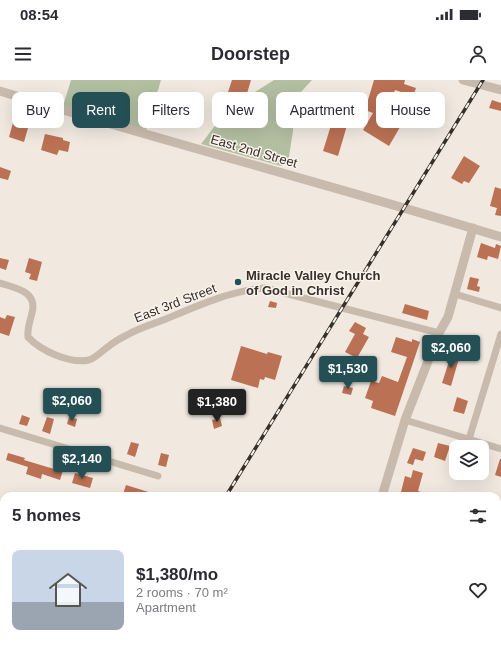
<!DOCTYPE html>
<html lang="en">
<head>
<meta charset="utf-8">
<style>
	body { margin:0; font-family:Arial,sans-serif; background:#f2f2f3; color:#2b2b33; height:100vh; display:flex; flex-direction:column; font-size:15px; white-space:nowrap }
	* { box-sizing:border-box; margin:0 }
	p { font-size:13px; color:#7c7c81 }
	.icon { flex:none; width:22px; height:22px; fill:none; stroke:currentColor; stroke-width:2; stroke-linecap:round; stroke-linejoin:round }
	.map { position:relative; flex:1; overflow:hidden }
	.side { position:absolute; left:0px; top:412px; width:501px; height:156px; display:flex; flex-direction:column; background:#fff; border-radius:12px 12px 0 0; box-shadow:0 4px 16px #0002 }
	.side>* { flex:none }
	.banner { position:absolute; left:12px; top:12px; width:477px; height:36px; display:flex; gap:8px }
	.tools { position:absolute; left:449px; top:360px; display:grid; gap:8px }
	.tools a { display:grid; place-items:center; width:40px; height:40px; border-radius:8px; background:#fff; box-shadow:0 4px 16px #0002; font-size:20px }
	.price { position:absolute; translate:-50% -34px; padding:0 9px; border-radius:4px; background:#244f55; color:#fff; font-size:13px; line-height:26px; filter:drop-shadow(0 1px 2px #0008) }
	.price::after { content:''; position:absolute; left:50%; top:24px; width:12px; height:9px; margin-left:-6px; background:inherit; clip-path:polygon(0 0,100% 0,50% 100%) }
	.price.selected { background:#222; color:#fff }
	ul { padding:0; list-style:none }
	li { display:flex; align-items:center; gap:12px; height:100px; padding:0 12px }
	li+li { border-top:1px solid #e1e1e2 }
	li span { display:grid; place-items:center; flex:none; width:112px; height:80px; border-radius:8px; color:#555 }
	li>.icon { margin-inline-start:auto }
	span .icon { width:48px; height:48px; fill:#fffc; stroke-width:1 }
	li b { font-size:17px }
	h2 { display:flex; justify-content:space-between; align-items:center; height:48px; padding:0 12px; font-size:17px }
	.tag { padding:0 14px; border-radius:8px; background:#fff; box-shadow:0 4px 16px #0002; font-size:14px; line-height:36px }
	.tag.selected { background:#244f55; color:#fff }
	.status { display:flex; justify-content:space-between; align-items:center; height:28px; padding:0 20px; background:#fff; direction:ltr }
	.status svg { height:11px; fill:currentColor }
	header { display:flex; justify-content:space-between; align-items:center; height:52px; padding:0 12px; background:#fff; font-size:18px; font-weight:700 }
	.map>svg:first-child { display:block }
	.green { fill:#b3bfa1 }
	.building { fill:#bb7153 }
	.lines { fill:none; stroke-linecap:round; stroke-linejoin:round }
	.minor { stroke:#c8baac; stroke-width:7 }
	.tertiary { stroke:#c8baac; stroke-width:9 }
	.rail-casing { stroke:#372f2a; stroke-width:3.5 }
	.rail { stroke:#f9f3ec; stroke-width:2; stroke-dasharray:6; stroke-linecap:butt }
	.poi-dot { fill:#244f55; stroke:#f9f3ec; stroke-width:1.5 }
	.labels { text-anchor:middle; dominant-baseline:central; stroke-width:3; stroke-linejoin:round; paint-order:stroke }
	.street-label { font-size:13px; fill:#372f2a; stroke:#f9f3ec }
	.poi-label { font-size:13px; font-weight:bold; fill:#372f2a; stroke:#f9f3ec; text-anchor:start }
</style>
</head>
<body>
<div class="status"><b>08:54</b><svg viewBox="0 0 49 12"><path d="M0 12V9h3v3zM5 12V6h3v6zM10 12V3h3v9zM15 12V0h3v12zM26 1h20v11H26zM47 4h2v5h-2z"/></svg></div>
<header><svg class="icon" aria-label="menu" viewBox="0 0 24 24"><path d="M4 6h16M4 12h16M4 18h16"/></svg>Doorstep<svg class="icon" aria-label="person" viewBox="0 0 24 24"><circle cx="12" cy="8" r="4"/><path d="M4 21q1-7 8-7t8 7"/></svg></header>
<div class="map">
<svg width="501" height="568" viewBox="0 0 501 568">
	<rect width="100%" height="100%" fill="#f1e9e0"/>
	<g class="green">
		<polygon points="71,0 161,0 146,50 63,26"/>
		<polygon points="274,0 312,0 301,12 294,30 293,51 288,83 281,86 201,64 228,29 251,19 255,12"/>
	</g>
	<g class="building">
		<polygon points="232,0 251,0 246,17 228,12"/>
		<polygon points="374,0 405,0 404,4 416,8 413,16 395,10 390,26 408,32 404,42 403,42 389,66 363,50 373,33 365,30"/>
		<polygon points="307,18 351,32 338,76 323,71 332,42 303,33"/>
		<polygon points="492,20 501,23 501,31 489,28"/>
		<polygon points="167,24 187,31 183,46 154,37 157,26 165,29"/>
		<polygon points="14,39 24,41 25,39 30,41 24,62 9,57"/>
		<polygon points="45,54 63,58 63,60 70,62 68,72 59,70 57,75 41,70"/>
		<polygon points="464,76 480,86 469,103 464,101 462,104 451,98"/>
		<polygon points="0,87 11,91 8,100 0,98"/>
		<polygon points="495,107 501,109 501,136 495,135 497,128 490,126"/>
		<polygon points="481,163 495,168 496,164 501,166 498,179 488,176 487,180 477,177"/>
		<polygon points="0,178 9,180 6,190 0,188"/>
		<polygon points="29,178 42,182 37,201 29,199 31,194 25,192"/>
		<polygon points="470,197 479,199 477,206 480,207 479,212 467,209"/>
		<polygon points="270,221 277,223 276,228 268,227"/>
		<polygon points="405,224 429,231 427,240 402,233"/>
		<polygon points="7,235 15,237 9,256 0,253 0,237 5,239"/>
		<polygon points="355,242 366,248 363,254 369,257 357,278 345,272 355,254 349,251"/>
		<polygon points="396,257 412,262 412,259 420,262 395,336 371,328 373,321 365,318 371,301 379,303 382,296 398,302 407,277 391,272"/>
		<polygon points="241,266 267,274 268,272 282,276 275,300 265,297 264,300 260,299 258,308 231,300"/>
		<polygon points="452,272 460,275 451,306 442,303"/>
		<polygon points="344,306 353,308 351,315 342,313"/>
		<polygon points="457,317 468,321 464,334 453,331"/>
		<polygon points="22,335 30,338 27,346 19,344"/>
		<polygon points="47,337 54,339 50,354 42,351"/>
		<polygon points="69,337 77,339 75,347 67,344"/>
		<polygon points="220,338 222,346 214,349 212,340"/>
		<polygon points="131,362 139,364 135,377 127,374"/>
		<polygon points="438,363 450,366 445,381 434,377"/>
		<polygon points="413,368 426,372 423,381 415,379 413,385 407,383"/>
		<polygon points="8,373 25,378 24,380 54,389 55,384 64,387 60,400 42,394 41,399 26,394 28,387 6,380"/>
		<polygon points="161,373 169,375 166,387 158,385"/>
		<polygon points="500,379 501,379 501,397 495,395"/>
		<polygon points="413,390 423,393 418,411 430,415 429,416 400,416 405,396 411,398"/>
		<polygon points="75,393 93,398 90,408 72,403"/>
		<polygon points="126,405 158,415 158,416 131,416 123,414"/>
	</g>
	<g class="lines">
		<g class="minor">
			<path d="M0,203c15,5 38,8 32,30 -2,9 -5,15 -4,24 13,14 42,27 61,23 7,-2 14,-10 20,-14 5,-4 12,-8 18,-11 12,-7 26,-11 39,-16 33,-14 64,-28 99,-31l174,45"/>
			<polyline points="455,214 501,228"/>
			<polyline points="405,340 501,369"/>
			<polyline points="0,348 158,396"/>
			<polyline points="469,359 501,254"/>
			<polyline points="497,462 501,448"/>
			<polyline points="497,504 501,505"/>
			<polyline points="464,568 465,564"/>
		</g>
		<g class="tertiary">
			<polyline points="463,0 501,10"/>
			<path d="M0,11c166,51 335,95 501,146"/>
			<polyline points="382,416 405,340 439,253 448,237 473,148"/>
			<polyline points="337,568 338,564"/>
		</g>
		<defs>
			<g id="rail">
				<polyline points="226,416 483,0"/>
				<polyline points="133,568 135,564"/>
			</g>
		</defs>
		<use href="#rail" class="rail-casing"/>
		<use href="#rail" class="rail"/>
	</g>
	<circle class="poi-dot" cx="238" cy="202" r="4"/>
	<g class="labels">
		<g class="street-label">
			<text transform="translate(254 71) rotate(16)">East 2nd Street</text>
			<text transform="translate(175 223) rotate(-21)">East 3rd Street</text>
		</g>
		<g class="poi-label">
			<text x="246" y="195">Miracle Valley Church<tspan x="246" dy="15">of God in Christ</tspan></text>
		</g>
	</g>
</svg>
<div class="tools">
<a><svg class="icon" aria-label="layers" viewBox="0 0 24 24"><path d="M12 4l9 5-9 5-9-5zM3 14l9 5 9-5"/></svg></a>
</div>
<b class="price" style="left:451px;top:289px">$2,060</b>
<b class="price" style="left:348px;top:310px">$1,530</b>
<b class="price" style="left:72px;top:342px">$2,060</b>
<b class="price selected" style="left:217px;top:343px">$1,380</b>
<b class="price" style="left:82px;top:400px">$2,140</b>
<div class="banner">
<a class="tag">Buy</a>
<a class="tag selected">Rent</a>
<a class="tag">Filters</a>
<a class="tag">New</a>
<a class="tag">Apartment</a>
<a class="tag">House</a>
</div>
<section class="side">
<h2>5 homes<svg class="icon" aria-label="filters" viewBox="0 0 24 24"><path d="M4 7h16M4 17h16"/><circle cx="9" cy="7" r="2"/><circle cx="15" cy="17" r="2"/></svg></h2>
<ul>
<li><span style="background:linear-gradient(#c9d6e8 65%,#9aa5b1 0)"><svg class="icon" aria-label="home" viewBox="0 0 24 24"><path d="M3 11l9-7 9 7M6 9v11h12V9"/></svg></span><div><b>$1,380/mo</b><p>2 rooms · 70 m²</p><p>Apartment</p></div><svg class="icon" aria-label="heart" viewBox="0 0 24 24"><path d="M12 20l-8-8c-3-5 5-10 8-4 3-6 11-1 8 4z"/></svg></li>
</ul>
</section>
</div>
</body>
</html>
